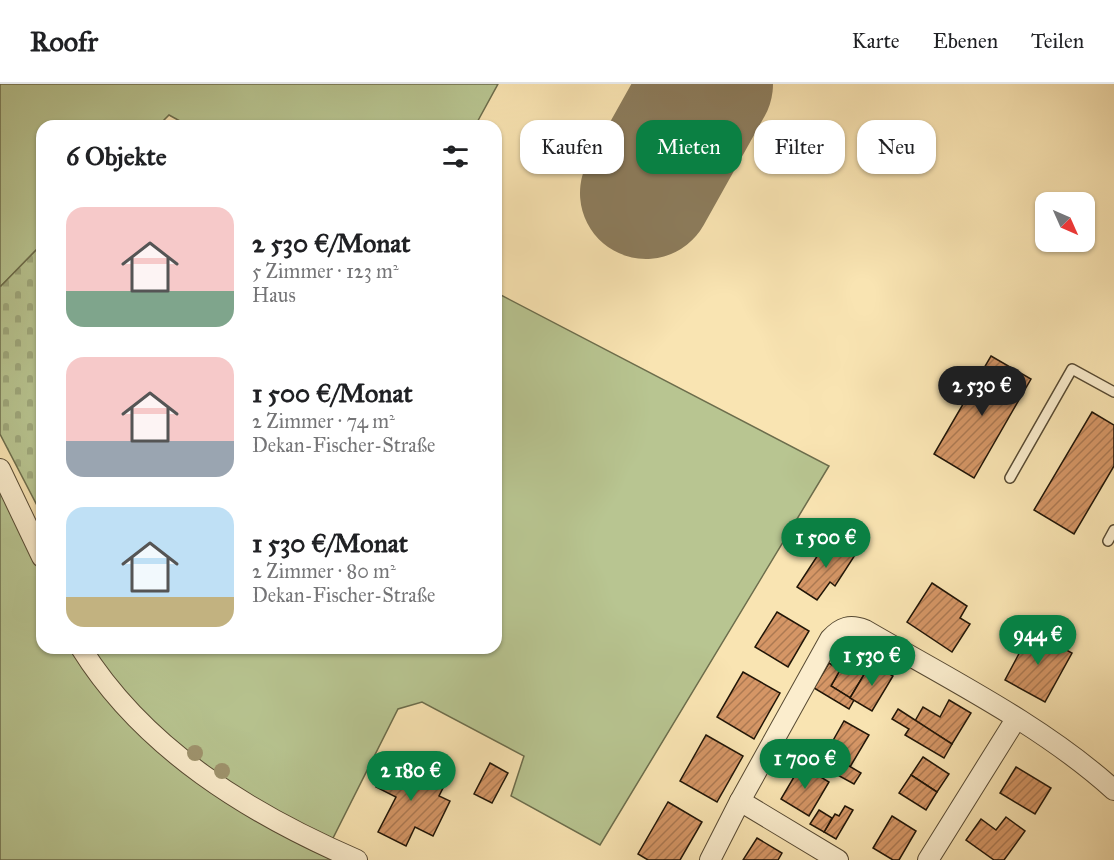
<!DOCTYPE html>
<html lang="de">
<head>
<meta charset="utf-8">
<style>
	body { margin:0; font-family:"IM FELL Great Primer",serif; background:#f6f6f6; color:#202124; height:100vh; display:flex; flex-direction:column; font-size:22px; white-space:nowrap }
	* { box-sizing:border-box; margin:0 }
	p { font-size:20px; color:#757577 }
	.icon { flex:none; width:33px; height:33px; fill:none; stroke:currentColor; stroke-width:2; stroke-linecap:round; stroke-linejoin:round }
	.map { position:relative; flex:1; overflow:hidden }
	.drawer { position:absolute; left:36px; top:36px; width:466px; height:534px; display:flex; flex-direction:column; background:#fff; border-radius:18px; box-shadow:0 2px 4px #0004 }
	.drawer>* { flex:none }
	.hud { position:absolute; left:520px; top:36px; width:502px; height:54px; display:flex; gap:12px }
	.needle { width:39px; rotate:135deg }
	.buttons { position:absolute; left:1035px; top:108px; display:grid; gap:12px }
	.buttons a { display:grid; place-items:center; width:60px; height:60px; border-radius:12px; background:#fff; box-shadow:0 2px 4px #0004; font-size:30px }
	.price { position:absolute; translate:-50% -51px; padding:0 14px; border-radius:21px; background:#0b8043; color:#fff; font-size:20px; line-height:39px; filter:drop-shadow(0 2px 3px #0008) }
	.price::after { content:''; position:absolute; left:50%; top:36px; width:18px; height:14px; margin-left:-9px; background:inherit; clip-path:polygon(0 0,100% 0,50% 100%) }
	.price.active { background:#222; color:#fff }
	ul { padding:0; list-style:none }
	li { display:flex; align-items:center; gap:18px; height:150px; padding:0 30px }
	li span { display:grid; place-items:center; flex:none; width:168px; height:120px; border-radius:18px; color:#555 }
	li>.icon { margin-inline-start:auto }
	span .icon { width:72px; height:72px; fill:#fffc; stroke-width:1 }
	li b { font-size:26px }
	h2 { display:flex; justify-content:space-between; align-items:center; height:72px; padding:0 30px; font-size:26px }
	.pill { padding:0 21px; border-radius:18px; background:#fff; box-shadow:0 2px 4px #0004; font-size:21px; line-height:54px }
	.pill.active { background:#0b8043; color:#fff }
	header { display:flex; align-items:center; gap:36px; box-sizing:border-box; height:84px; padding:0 30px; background:#fff; border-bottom:2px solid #e0e0e0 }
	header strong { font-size:28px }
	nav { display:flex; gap:33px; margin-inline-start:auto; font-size:21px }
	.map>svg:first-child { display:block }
	.grass { fill:#b8c591; stroke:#6c6d4c; stroke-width:1.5 }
	.cemetery { fill:url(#cemetery-stones); stroke:#6c6d4c; stroke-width:1.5 }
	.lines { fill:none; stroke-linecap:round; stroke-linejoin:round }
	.runway { stroke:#8c7c5c; stroke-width:132 }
	.building { fill:url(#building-hatch); stroke:#201507; stroke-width:1.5 }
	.service-casing { stroke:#564932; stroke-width:12 }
	.minor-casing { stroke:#564932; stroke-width:22 }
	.service { stroke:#fbedcd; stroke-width:9 }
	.minor { stroke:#fbedcd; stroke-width:20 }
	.tree { fill:#9f946e }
</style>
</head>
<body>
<header>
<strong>Roofr</strong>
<nav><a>Karte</a><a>Ebenen</a><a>Teilen</a></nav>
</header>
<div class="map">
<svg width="1114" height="776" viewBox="0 0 1114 776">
	<defs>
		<pattern id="cemetery-stones" width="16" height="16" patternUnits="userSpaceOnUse" patternTransform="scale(1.5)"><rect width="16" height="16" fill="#b8c591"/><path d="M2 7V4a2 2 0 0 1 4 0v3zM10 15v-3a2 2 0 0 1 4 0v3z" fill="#9ea87c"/></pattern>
		<pattern id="building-hatch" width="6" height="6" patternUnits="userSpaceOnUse" patternTransform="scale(1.5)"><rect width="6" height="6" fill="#d59666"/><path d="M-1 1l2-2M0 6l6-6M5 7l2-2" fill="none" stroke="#ac7952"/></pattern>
	</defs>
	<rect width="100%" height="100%" fill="#f9e4b2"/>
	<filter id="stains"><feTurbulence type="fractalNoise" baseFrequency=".00333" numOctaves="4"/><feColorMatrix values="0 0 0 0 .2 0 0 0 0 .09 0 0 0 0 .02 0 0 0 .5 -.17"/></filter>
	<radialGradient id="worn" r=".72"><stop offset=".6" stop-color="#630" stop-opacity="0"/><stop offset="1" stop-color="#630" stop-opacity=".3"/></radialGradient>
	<g class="grass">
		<polygon points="0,0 498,0 475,42 189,42 169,31 158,42 42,42 42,160 0,203"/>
		<polygon points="497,209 829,382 600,761 511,712 524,672 422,618 398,625 332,756 308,747 216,692 151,643 88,564 496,564"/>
		<polygon points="0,403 42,491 42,564 76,564 144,651 208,706 301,761 333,776 0,776"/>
	</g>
	<polygon class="cemetery" points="42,160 42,431 0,350 0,203"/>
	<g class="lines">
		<polyline class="runway" points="646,109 707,0"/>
	</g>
	<g class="building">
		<polygon points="991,272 1031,295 974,394 934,370"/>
		<polygon points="1092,328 1114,341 1114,382 1074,450 1034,426"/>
		<polygon points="829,454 855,471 835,502 830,498 817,516 797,503"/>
		<polygon points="932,499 967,522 960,534 970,540 952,568 907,538"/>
		<polygon points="777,528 809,547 788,583 755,563"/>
		<polygon points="1031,547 1072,569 1045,618 1005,596"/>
		<polygon points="851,567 871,579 850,614 831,602"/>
		<polygon points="829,579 840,586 831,602 854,616 849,625 814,604"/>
		<polygon points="871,579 893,592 872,627 850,614"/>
		<polygon points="743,588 780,609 754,655 717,633"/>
		<polygon points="949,616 971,629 952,660 915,637 923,623 940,633"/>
		<polygon points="898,625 952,660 944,674 905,651 909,645 892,635"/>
		<polygon points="844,637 869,651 850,683 826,669"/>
		<polygon points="706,651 743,672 717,718 680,697"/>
		<polygon points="390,673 445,700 439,712 450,717 433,752 415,743 406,762 378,748 396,713 376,703"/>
		<polygon points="923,673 949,690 937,708 911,691"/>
		<polygon points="839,676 861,689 854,700 832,688"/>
		<polygon points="490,679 508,689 492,719 474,710"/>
		<polygon points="801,681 829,698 809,732 781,715"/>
		<polygon points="1016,683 1051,704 1035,730 1000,709"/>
		<polygon points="911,691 937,708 926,726 899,709"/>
		<polygon points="668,718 702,738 680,776 648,776 638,770"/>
		<polygon points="845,722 853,726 836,755 824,748 835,730 839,732"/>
		<polygon points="819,726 832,734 824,748 810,740"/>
		<polygon points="892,732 916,747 899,776 893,776 873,764"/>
		<polygon points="1006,733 1025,747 1004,776 994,776 966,756 981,735 996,746"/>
		<polygon points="757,754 782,769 778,776 743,776"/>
	</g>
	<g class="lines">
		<defs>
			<g id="service">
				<polyline points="1010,394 1072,285 1114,308"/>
				<polyline points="1108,457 1114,446"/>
			</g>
			<g id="minor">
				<polyline points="0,385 42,473"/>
				<path d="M81,564c63,101 169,166 276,212"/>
				<polyline points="740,717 838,776"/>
				<path d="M710,776l30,-59 90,-162c11,-12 20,-15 35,-9 84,49 177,95 249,160"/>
				<polyline points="928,776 1016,635"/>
			</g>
		</defs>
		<use href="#service" class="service-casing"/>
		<use href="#minor" class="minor-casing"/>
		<use href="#service" class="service"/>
		<use href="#minor" class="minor"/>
	</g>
	<g class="tree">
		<circle cx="195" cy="669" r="8"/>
		<circle cx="222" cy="687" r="8"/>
	</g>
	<rect width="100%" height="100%" filter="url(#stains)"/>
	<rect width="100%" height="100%" fill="url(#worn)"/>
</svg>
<div class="buttons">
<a><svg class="needle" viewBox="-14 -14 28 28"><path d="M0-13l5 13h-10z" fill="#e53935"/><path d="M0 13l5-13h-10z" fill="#757577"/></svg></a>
</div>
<b class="price active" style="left:982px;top:333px">2 530 €</b>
<b class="price" style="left:826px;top:485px">1 500 €</b>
<b class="price" style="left:1038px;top:582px">944 €</b>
<b class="price" style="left:872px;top:603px">1 530 €</b>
<b class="price" style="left:805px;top:706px">1 700 €</b>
<b class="price" style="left:411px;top:718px">2 180 €</b>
<div class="hud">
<a class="pill">Kaufen</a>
<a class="pill active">Mieten</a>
<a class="pill">Filter</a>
<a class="pill">Neu</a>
</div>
<section class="drawer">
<h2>6 Objekte<svg class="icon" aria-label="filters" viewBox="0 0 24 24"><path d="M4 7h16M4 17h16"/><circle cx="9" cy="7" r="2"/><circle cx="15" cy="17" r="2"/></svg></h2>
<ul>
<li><span style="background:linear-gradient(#f6c9c9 70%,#7fa58c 0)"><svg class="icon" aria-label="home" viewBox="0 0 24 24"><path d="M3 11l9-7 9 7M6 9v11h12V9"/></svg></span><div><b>2 530 €/Monat</b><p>5 Zimmer · 123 m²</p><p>Haus</p></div></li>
<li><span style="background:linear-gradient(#f6c9c9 70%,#9aa5b1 0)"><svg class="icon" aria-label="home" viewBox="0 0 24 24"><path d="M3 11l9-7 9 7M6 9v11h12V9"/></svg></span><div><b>1 500 €/Monat</b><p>2 Zimmer · 74 m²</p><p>Dekan-Fischer-Straße</p></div></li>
<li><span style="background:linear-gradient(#bfe0f5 75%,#c2b280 0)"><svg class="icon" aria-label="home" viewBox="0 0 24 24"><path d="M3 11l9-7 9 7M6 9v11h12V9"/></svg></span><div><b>1 530 €/Monat</b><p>2 Zimmer · 80 m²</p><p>Dekan-Fischer-Straße</p></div></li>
</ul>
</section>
</div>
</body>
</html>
